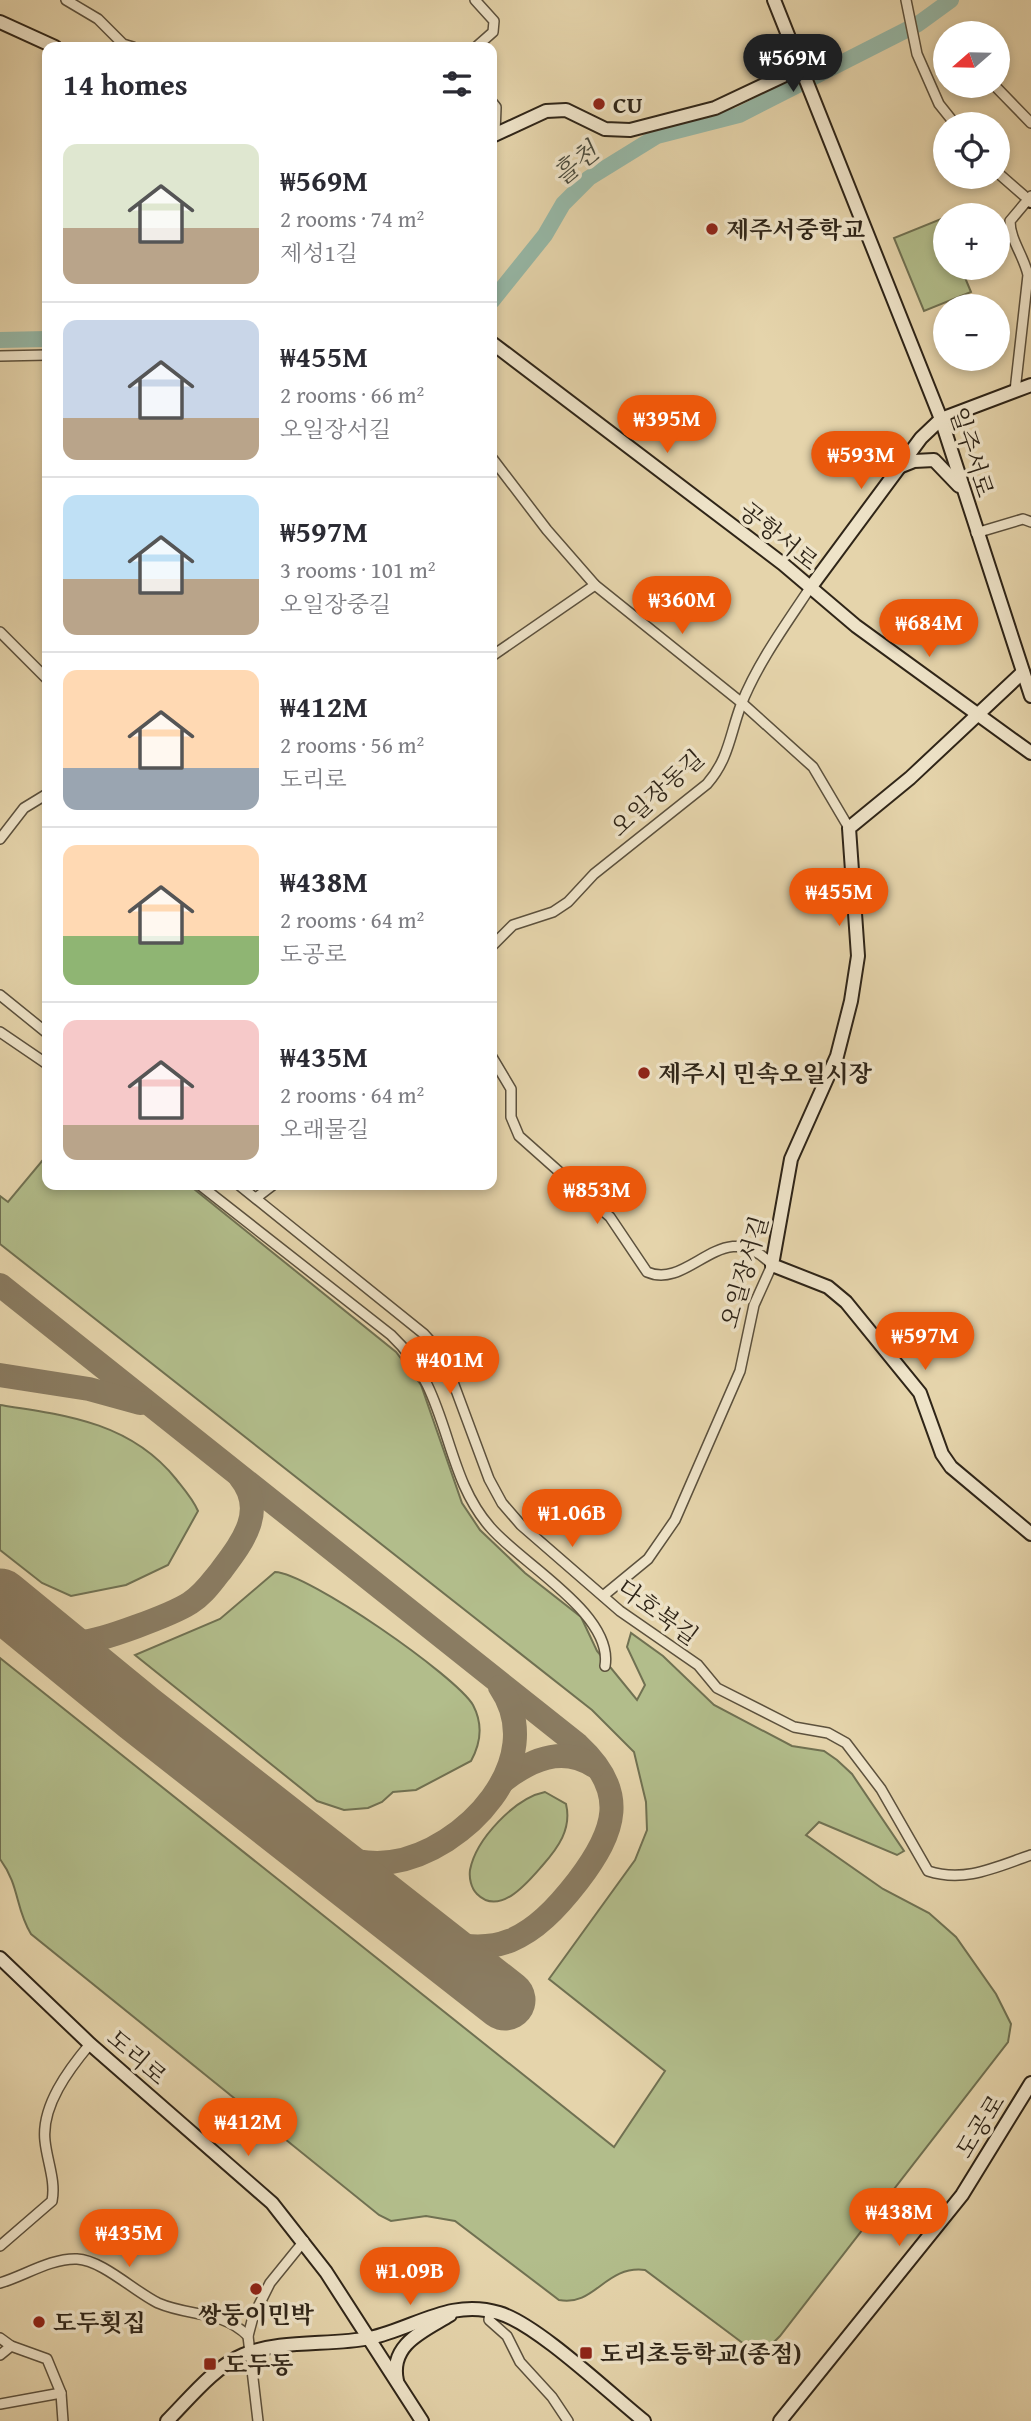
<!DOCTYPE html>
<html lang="en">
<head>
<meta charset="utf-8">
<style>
	body { margin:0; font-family:"Gentium Book Plus","Noto Serif KR",serif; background:#f2f2f3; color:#2b2b33; height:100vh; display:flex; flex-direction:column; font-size:26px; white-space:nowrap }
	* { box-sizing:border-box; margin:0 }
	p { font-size:23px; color:#7c7c81 }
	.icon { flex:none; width:38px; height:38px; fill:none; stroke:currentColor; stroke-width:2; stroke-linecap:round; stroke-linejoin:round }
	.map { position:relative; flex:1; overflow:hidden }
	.panel { position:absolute; left:42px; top:42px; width:455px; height:1148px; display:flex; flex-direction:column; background:#fff; border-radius:14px; box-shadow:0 4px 10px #0003 }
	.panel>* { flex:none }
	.needle { width:46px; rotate:250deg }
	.controls { position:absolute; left:933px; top:21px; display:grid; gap:14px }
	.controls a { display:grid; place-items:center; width:77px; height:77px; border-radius:50%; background:#fff; box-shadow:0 4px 10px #0003; font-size:35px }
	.price { position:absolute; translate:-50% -60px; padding:0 16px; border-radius:24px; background:#ea580c; color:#fff; font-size:23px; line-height:46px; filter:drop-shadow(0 2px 4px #0008) }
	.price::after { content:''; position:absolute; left:50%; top:42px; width:21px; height:16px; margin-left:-10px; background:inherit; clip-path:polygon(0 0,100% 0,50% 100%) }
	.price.on { background:#222; color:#fff }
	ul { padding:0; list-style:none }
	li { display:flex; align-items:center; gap:21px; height:175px; padding:0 21px }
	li+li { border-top:2px solid #e1e1e2 }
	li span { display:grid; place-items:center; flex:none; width:196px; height:140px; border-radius:14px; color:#555 }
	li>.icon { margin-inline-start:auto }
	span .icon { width:84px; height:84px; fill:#fffc; stroke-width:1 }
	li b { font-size:30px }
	h2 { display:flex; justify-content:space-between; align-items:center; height:84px; padding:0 21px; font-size:30px }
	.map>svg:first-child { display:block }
	.green { fill:#b2bd8b; stroke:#707152; stroke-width:2 }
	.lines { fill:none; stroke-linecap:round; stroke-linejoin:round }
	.river { stroke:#96b8a7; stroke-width:16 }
	.taxiway { stroke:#8a7c62; stroke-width:24 }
	.runway { stroke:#8a7c62; stroke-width:61 }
	.street-casing { stroke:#5c513d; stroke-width:12 }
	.secondary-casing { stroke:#2f2518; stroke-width:16 }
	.street { stroke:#eee3c8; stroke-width:9 }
	.secondary { stroke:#eee3c8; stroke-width:12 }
	.poi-dot { fill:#8f2418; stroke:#eee3c8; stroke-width:2.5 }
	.labels { text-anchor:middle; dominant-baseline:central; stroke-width:7; stroke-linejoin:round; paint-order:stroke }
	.poi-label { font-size:24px; font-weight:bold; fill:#2f2518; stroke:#eee3c8; text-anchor:start }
	.street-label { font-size:24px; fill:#2f2518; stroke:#eee3c8 }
	.water-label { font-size:26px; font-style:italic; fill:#494a3c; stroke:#eee3c8 }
</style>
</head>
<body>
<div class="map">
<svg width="1031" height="2421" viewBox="0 0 1031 2421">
	<rect width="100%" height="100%" fill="#e5d4ab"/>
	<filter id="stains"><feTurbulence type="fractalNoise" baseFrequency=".00286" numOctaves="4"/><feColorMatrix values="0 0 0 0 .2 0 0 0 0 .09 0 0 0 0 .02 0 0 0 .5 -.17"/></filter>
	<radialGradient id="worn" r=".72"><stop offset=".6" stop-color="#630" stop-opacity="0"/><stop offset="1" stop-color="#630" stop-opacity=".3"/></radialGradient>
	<g class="green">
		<polygon points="941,219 945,229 945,268 961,268 971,292 924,311 894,238"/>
		<path d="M47,1155v30h142l207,167 25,33 41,118 18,27 45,43 56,44 16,34 40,49 8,-15 -18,-38 4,-14 32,23 51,49 78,41 32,5 13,9 15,14 52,77 -7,4 -78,-33 -13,13 77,54 46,24 27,24 40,57 15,30 -3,18 -228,294 -20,20 -115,-86c-40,-5 -50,37 -86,30l-104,-79 -29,-5 -35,5 -12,-6 -348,-281c-16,-26 -11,-48 -31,-75v-201l614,489 51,-76 -116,-92 86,-119 12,-30 -1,-28 -12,-50 -42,-42 -592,-466v-48l8,6z"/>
		<path d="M0,1405c67,10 131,18 176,74 8,10 17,20 22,32l-30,54 -42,20 -55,11 -29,-13 -42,-33z"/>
		<path d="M275,1572c33,1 181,104 198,133 10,19 8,38 -2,56l-55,29 -23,2 -11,10 -14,6 -24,2 -27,-9 -182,-146 85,-36z"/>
		<path d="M545,1792l21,12c6,25 -8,44 -24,62 -14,16 -42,51 -65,28 -6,-6 -8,-16 -7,-24 6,-31 45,-72 75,-78z"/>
	</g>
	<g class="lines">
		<g class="river">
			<polyline points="492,301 545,235 563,204 589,178 657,136 739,115 918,24 951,0"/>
			<polyline points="0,340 47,339"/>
		</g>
		<g class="taxiway">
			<path d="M0,1285l578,460c51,47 38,86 0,136 -45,58 -83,83 -156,53"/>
			<polyline points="0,1375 89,1389 140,1403"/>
			<path d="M23,1616c17,12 35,26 57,26 20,0 93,-28 110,-39 13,-8 21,-20 30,-31 21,-28 48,-61 20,-95"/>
			<path d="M503,1781c27,-21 59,-36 91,-15"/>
			<path d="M291,1832c31,19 62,35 100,30 74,-11 159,-102 109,-175"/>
		</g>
		<polyline class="runway" points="0,1599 139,1713 505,2000"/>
		<defs>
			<g id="street">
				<polyline points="66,0 98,19 123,44 133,47"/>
				<polyline points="475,0 494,21 493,32 476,47"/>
				<polyline points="906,0 917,54 939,104 955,124"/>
				<polyline points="995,86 1031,123"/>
				<polyline points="492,102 496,107 495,134"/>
				<polyline points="998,173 1029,200"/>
				<polyline points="0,356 47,355"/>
				<path d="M1015,391l13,-116c-4,-19 -18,-35 -18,-54l21,-25"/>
				<polyline points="492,458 547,530 595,585 742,703 813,767 849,828"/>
				<polyline points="976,533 1023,519 1031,522"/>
				<polyline points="0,632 47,679"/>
				<polyline points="492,656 595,585"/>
				<polyline points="0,839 24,808 47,794"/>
				<path d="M492,946l21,-21 40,-13 15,-10 26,-28 113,-90c22,-25 23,-50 34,-79 16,-41 45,-81 69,-117"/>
				<polyline points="0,995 47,1033"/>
				<polyline points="0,1032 47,1064"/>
				<path d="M492,1057l19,32v28l8,19 91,81 37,55c43,19 76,-60 125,-7l-18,40 -14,66 -65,149 -27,39 -45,37"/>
				<path d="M200,1185l191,150c61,57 50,136 99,192 30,36 124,87 115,139"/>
				<path d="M239,1185l185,149 19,21 46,124 13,24 19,22 99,86 78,54 19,23 77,39 34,6 18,10 35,46 47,82c37,12 68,-4 103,-16"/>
				<polyline points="256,1198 273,1185"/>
				<path d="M0,2246l52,-45c4,-20 -5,-40 -7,-60 -4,-35 24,-72 45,-97"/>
				<path d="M0,2283c24,-7 51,-25 77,-24 25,1 58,33 81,44 32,14 64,7 90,33"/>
				<polyline points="490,2310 489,2320 507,2336 520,2362 552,2397 568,2421"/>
				<polyline points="0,2338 11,2346 47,2359 61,2393 63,2421"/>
				<polyline points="0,2355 11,2346"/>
				<polyline points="0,2404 61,2393"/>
				<polyline points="258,2421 248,2336 253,2317 270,2283 304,2241"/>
			</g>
			<g id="secondary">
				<polyline points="774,0 941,419 1031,696"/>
				<polyline points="0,22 55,47"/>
				<polyline points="492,136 546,111 566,110 605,129 630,130 715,108 800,68"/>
				<polyline points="1029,200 1031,201"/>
				<polyline points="492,343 783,564 856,626 1031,753"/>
				<polyline points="899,467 914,461 934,460 959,486"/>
				<polyline points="810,588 921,438 941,419 1031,385"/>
				<polyline points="1023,672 910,778 849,828 858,956 851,1001 837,1056 791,1159 772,1265 828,1287 846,1302 920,1393 942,1454 951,1467 1031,1534"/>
				<polyline points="0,1958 90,2044 272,2203 326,2272 422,2421"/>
				<path d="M397,2381c-8,-37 27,-50 53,-66"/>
				<path d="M167,2421c22,-22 47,-54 76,-66 38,-16 87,-9 127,-17 45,-10 81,-40 129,-25 38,11 110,80 145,108"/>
				<polyline points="780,2421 962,2195 1031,2083"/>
			</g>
		</defs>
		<use href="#street" class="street-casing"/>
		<use href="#secondary" class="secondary-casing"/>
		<use href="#street" class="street"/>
		<use href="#secondary" class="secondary"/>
	</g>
	<g class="poi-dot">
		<circle cx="599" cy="104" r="7"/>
		<circle cx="712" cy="229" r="7"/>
		<circle cx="644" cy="1073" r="7"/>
		<circle cx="256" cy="2289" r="7"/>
		<circle cx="39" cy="2322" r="7"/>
		<rect x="579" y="2346" width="14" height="14" rx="3.5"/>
		<rect x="203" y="2357" width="14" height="14" rx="3.5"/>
	</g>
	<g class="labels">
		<g class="poi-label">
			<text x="613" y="104">CU</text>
			<text x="726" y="229">제주서중학교</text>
			<text x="658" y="1073">제주시 민속오일시장</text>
			<text x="256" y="2314" text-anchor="middle">쌍둥이민박</text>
			<text x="53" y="2322">도두횟집</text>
			<text x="600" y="2353">도리초등학교(종점)</text>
			<text x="224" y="2364">도두동</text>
		</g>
		<g class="street-label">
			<text transform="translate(972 452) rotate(72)">일주서로</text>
			<text transform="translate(779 536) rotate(39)">공항서로</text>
			<text transform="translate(657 793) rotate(-42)">오일장동길</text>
			<text transform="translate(744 1272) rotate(-74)">오일장서길</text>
			<text transform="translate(658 1612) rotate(36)">다호북길</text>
			<text transform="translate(137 2057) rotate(41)">도리로</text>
			<text transform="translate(980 2126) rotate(-58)">도공로</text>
		</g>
		<g class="water-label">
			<text transform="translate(575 163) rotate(-39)">흘천</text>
		</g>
	</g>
	<rect width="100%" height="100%" filter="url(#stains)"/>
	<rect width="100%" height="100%" fill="url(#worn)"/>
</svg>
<div class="controls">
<a><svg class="needle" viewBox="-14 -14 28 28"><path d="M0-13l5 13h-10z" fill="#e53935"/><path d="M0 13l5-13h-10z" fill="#7c7c81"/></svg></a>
<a><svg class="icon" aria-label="locate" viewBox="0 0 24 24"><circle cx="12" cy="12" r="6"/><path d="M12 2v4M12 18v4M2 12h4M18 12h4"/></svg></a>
<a>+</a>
<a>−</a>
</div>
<b class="price on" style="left:793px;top:94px">₩569M</b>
<b class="price" style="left:667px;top:455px">₩395M</b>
<b class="price" style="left:861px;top:491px">₩593M</b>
<b class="price" style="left:682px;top:636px">₩360M</b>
<b class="price" style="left:929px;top:659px">₩684M</b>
<b class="price" style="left:839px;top:928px">₩455M</b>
<b class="price" style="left:597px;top:1226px">₩853M</b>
<b class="price" style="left:925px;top:1372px">₩597M</b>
<b class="price" style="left:450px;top:1396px">₩401M</b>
<b class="price" style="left:572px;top:1549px">₩1.06B</b>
<b class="price" style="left:248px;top:2158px">₩412M</b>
<b class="price" style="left:899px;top:2248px">₩438M</b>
<b class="price" style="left:129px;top:2269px">₩435M</b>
<b class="price" style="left:410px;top:2307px">₩1.09B</b>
<section class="panel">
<h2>14 homes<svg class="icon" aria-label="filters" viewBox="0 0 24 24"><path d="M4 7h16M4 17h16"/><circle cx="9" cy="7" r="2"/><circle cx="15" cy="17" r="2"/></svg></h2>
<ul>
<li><span style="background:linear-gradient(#dfe7d0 60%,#b9a48a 0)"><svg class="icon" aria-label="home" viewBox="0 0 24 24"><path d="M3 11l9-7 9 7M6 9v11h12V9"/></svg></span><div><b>₩569M</b><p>2 rooms · 74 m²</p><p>제성1길</p></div></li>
<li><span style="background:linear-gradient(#c9d6e8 70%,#b9a48a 0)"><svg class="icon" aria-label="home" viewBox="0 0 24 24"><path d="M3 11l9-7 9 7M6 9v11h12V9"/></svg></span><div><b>₩455M</b><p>2 rooms · 66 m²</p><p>오일장서길</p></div></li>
<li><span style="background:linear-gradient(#bfe0f5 60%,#b9a48a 0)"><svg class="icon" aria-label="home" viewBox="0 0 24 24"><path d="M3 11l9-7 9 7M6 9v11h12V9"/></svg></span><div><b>₩597M</b><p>3 rooms · 101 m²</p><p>오일장중길</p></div></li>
<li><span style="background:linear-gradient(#ffd9b3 70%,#9aa5b1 0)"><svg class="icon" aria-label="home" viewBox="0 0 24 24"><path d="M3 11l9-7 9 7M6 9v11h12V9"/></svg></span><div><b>₩412M</b><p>2 rooms · 56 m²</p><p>도리로</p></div></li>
<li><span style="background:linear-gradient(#ffd9b3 65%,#8fb573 0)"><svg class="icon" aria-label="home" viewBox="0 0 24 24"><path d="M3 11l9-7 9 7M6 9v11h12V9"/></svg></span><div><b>₩438M</b><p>2 rooms · 64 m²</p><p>도공로</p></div></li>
<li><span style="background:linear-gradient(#f6c9c9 75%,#b9a48a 0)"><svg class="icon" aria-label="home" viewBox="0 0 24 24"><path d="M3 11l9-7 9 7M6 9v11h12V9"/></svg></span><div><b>₩435M</b><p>2 rooms · 64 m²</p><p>오래물길</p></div></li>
</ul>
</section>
</div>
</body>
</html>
